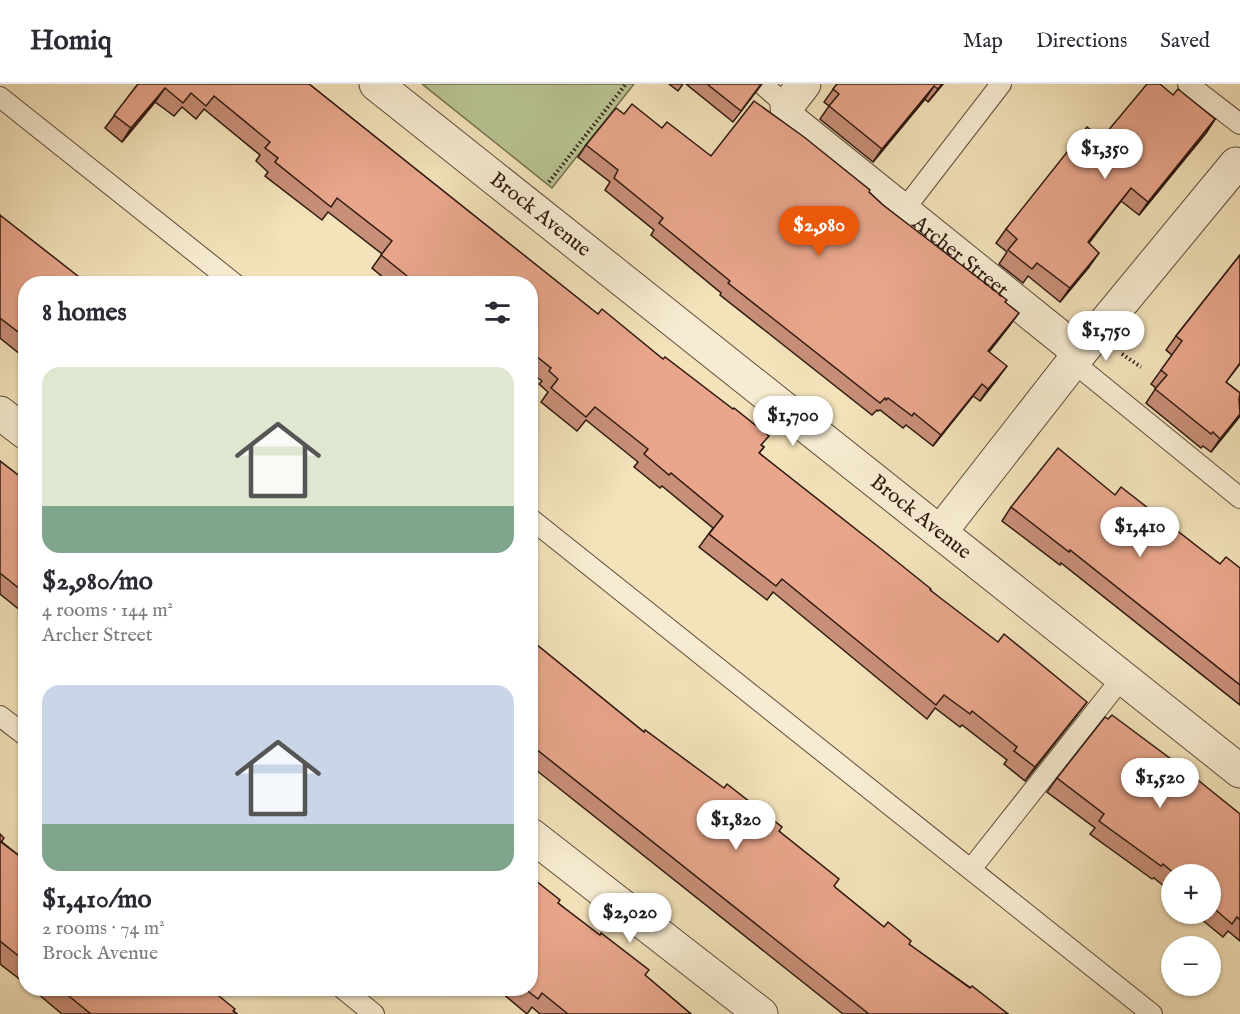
<!DOCTYPE html>
<html lang="en">
<head>
<meta charset="utf-8">
<style>
	body { margin:0; font-family:"IM FELL English",serif; background:#f7f7f7; color:#2b2b33; height:100vh; display:flex; flex-direction:column; font-size:22px; white-space:nowrap }
	* { box-sizing:border-box; margin:0 }
	p { font-size:20px; color:#7c7c81 }
	.icon { flex:none; width:33px; height:33px; fill:none; stroke:currentColor; stroke-width:2; stroke-linecap:round; stroke-linejoin:round }
	.map { position:relative; flex:1; overflow:hidden }
	.details { position:absolute; left:18px; top:192px; width:520px; height:720px; display:flex; flex-direction:column; background:#fff; border-radius:24px; box-shadow:0 2px 4px #0004 }
	.details>* { flex:none }
	.controls { position:absolute; left:1161px; top:780px; display:grid; gap:12px }
	.controls a { display:grid; place-items:center; width:60px; height:60px; border-radius:50%; background:#fff; box-shadow:0 2px 4px #0004; font-size:30px }
	.price { position:absolute; translate:-50% -51px; padding:0 14px; border-radius:21px; background:#fff; color:#222; font-size:20px; line-height:39px; filter:drop-shadow(0 2px 3px #0008) }
	.price::after { content:''; position:absolute; left:50%; top:36px; width:18px; height:14px; margin-left:-9px; background:inherit; clip-path:polygon(0 0,100% 0,50% 100%) }
	.price.current { background:#ea580c; color:#fff }
	ul { padding:0; list-style:none }
	li { display:grid; align-content:center; gap:12px; height:318px; padding:0 24px }
	li span { display:grid; place-items:center; height:186px; border-radius:18px; color:#555 }
	li>.icon { margin-inline-start:auto }
	span .icon { width:108px; height:108px; fill:#fffc; stroke-width:1 }
	li b { font-size:26px }
	h2 { display:flex; justify-content:space-between; align-items:center; height:72px; padding:0 24px; font-size:26px }
	header { display:flex; align-items:center; gap:36px; box-sizing:border-box; height:84px; padding:0 30px; background:#fff; border-bottom:2px solid #e1e1e2 }
	header strong { font-size:28px }
	nav { display:flex; gap:33px; margin-inline-start:auto; font-size:21px }
	.map>svg:first-child { display:block }
	.green { fill:#b8c492; stroke:#736e51; stroke-width:1.5 }
	.lines { fill:none; stroke-linecap:round; stroke-linejoin:round }
	.lane-casing { stroke:#5f4b3a; stroke-width:22 }
	.street-casing { stroke:#5f4b3a; stroke-width:35 }
	.path { stroke:#2e1910; stroke-width:4; stroke-dasharray:1.5 3; stroke-linecap:butt }
	.lane { stroke:#f7ecd2; stroke-width:20 }
	.street { stroke:#f7ecd2; stroke-width:33 }
	.wall { fill:#c88f78; stroke:#2e1910; stroke-width:1.5 }
	.shaded-wall { fill:#a37462; stroke:#2e1910; stroke-width:1.5 }
	.building { fill:#e9a68c; stroke:#2e1910; stroke-width:1.5 }
	.labels { text-anchor:middle; dominant-baseline:central; stroke-width:4.5; stroke-linejoin:round; paint-order:stroke }
	.street-label { font-size:21px; fill:#2e1910; stroke:#f7ecd2 }
</style>
</head>
<body>
<header>
<strong>Homiq</strong>
<nav><a>Map</a><a>Directions</a><a>Saved</a></nav>
</header>
<div class="map">
<svg width="1240" height="930" viewBox="0 0 1240 930">
	<rect width="100%" height="100%" fill="#f3e2ba"/>
	<filter id="stains"><feTurbulence type="fractalNoise" baseFrequency=".00333" numOctaves="4"/><feColorMatrix values="0 0 0 0 .2 0 0 0 0 .09 0 0 0 0 .02 0 0 0 .5 -.17"/></filter>
	<radialGradient id="worn" r=".72"><stop offset=".6" stop-color="#630" stop-opacity="0"/><stop offset="1" stop-color="#630" stop-opacity=".3"/></radialGradient>
	<polygon class="green" points="422,0 634,0 552,104"/>
	<g class="lines">
		<defs>
			<g id="lane">
				<polyline points="762,0 787,22"/>
				<polyline points="1188,0 1240,40"/>
				<polyline points="0,13 235,200"/>
				<polyline points="903,127 1001,0"/>
				<polyline points="1073,278 1240,414"/>
				<polyline points="531,435 1152,930"/>
				<polyline points="0,632 26,652"/>
				<polyline points="971,785 1122,594"/>
				<polyline points="342,904 374,930"/>
			</g>
			<g id="street">
				<path id="s1" d="M376,0l864,687"/>
				<path id="s2" d="M804,0l-17,22 1,12 292,235"/>
				<polyline points="0,329 26,349"/>
				<polyline points="941,447 1080,269 1236,80"/>
				<polyline points="531,751 761,930"/>
			</g>
		</defs>
		<use href="#lane" class="lane-casing"/>
		<use href="#street" class="street-casing"/>
		<g class="path">
			<polyline points="549,98 626,0"/>
			<polyline points="1122,270 1141,283"/>
		</g>
		<use href="#lane" class="lane"/>
		<use href="#street" class="street"/>
	</g>
	<g class="wall">
		<polygon points="138,0 309,0 764,363 759,369 930,506 1077,631 1025,697 1004,680 1007,676 962,641 960,643 935,624 927,635 773,508 767,516 699,463 713,444 662,402 660,404 634,383 638,378 586,336 577,347 541,318 548,308 539,300 542,297 531,289 531,200 391,200 372,184 382,170 328,128 322,136 265,92 268,88 256,77 260,71 204,25 196,35 182,23 174,32 155,18 122,58 105,44"/>
		<polygon points="669,0 683,0 678,7"/>
		<polygon points="686,0 762,0 733,38"/>
		<polygon points="837,0 943,0 928,18 925,15 873,78 820,35 829,22 824,18"/>
		<polygon points="624,30 662,44 711,72 869,108 883,121 1005,218 1010,241 989,268 998,294 980,317 973,312 933,362 906,341 903,344 880,326 878,327 877,326 872,331 720,211 721,209 651,151 654,146 605,106 610,98 578,73 586,61"/>
		<polygon points="1215,35 1206,49 1139,131 1121,117 1089,159 1089,183 1060,218 1028,192 1023,199 999,180 1007,168 996,159 1006,145 1102,54"/>
		<polygon points="0,131 26,200 26,275 0,254"/>
		<polygon points="1240,171 1240,280 1226,298 1240,309 1240,332 1211,368 1203,362 1201,364 1146,319 1156,304 1151,300 1172,271 1166,266 1176,252"/>
		<polygon points="0,377 26,397 26,531 0,510"/>
		<polygon points="1115,411 1220,480 1240,484 1240,621 1061,479 1060,481 1002,437 1011,423"/>
		<polygon points="531,556 644,648 779,747 836,804 884,843 1008,930 843,930 531,682"/>
		<polygon points="1057,694 1240,730 1240,857 1228,847 1223,853 1195,830 1210,830 1210,790 1172,790 1172,809 1154,794 1152,795 1090,750 1095,744 1047,708"/>
		<polygon points="0,750 2,758 26,777 26,900 0,880"/>
		<polygon points="558,819 645,891 691,930 540,930 532,923 527,930 496,904 531,904"/>
		<polygon points="31,904 209,904 237,930 62,930"/>
	</g>
	<g class="shaded-wall">
		<polygon points="942,0 943,0 928,18"/>
		<polygon points="934,2 925,15 873,78 882,65"/>
		<polygon points="165,4 155,18 122,58 131,44"/>
		<polygon points="1215,35 1206,49 1139,131 1148,118"/>
		<polygon points="1131,104 1121,117 1079,171 1088,158"/>
		<polygon points="1099,169 1089,183 1060,218 1070,204"/>
		<polygon points="1019,229 1010,241 980,279 988,267"/>
		<polygon points="1007,282 998,294 980,317 988,305"/>
		<polygon points="982,300 973,312 933,362 941,351"/>
		<polygon points="1240,330 1240,332 1211,368 1220,355"/>
		<polygon points="1087,618 1077,631 1025,697 1035,683"/>
	</g>
	<g class="building">
		<polygon points="138,0 309,0 598,230 602,225 663,275 665,273 733,325 734,324 769,352 761,361 764,363 759,369 885,468 931,505 930,506 998,558 1004,550 1087,618 1035,683 1014,667 1017,663 972,627 970,630 944,611 936,621 782,495 776,502 709,450 723,432 671,389 669,391 644,370 648,365 595,323 586,333 551,304 558,295 549,287 551,284 531,268 531,200 466,200 461,196 458,200 417,200 381,171 392,157 337,114 331,123 275,78 278,74 265,64 270,58 214,12 206,22 191,9 183,19 165,4 131,44 114,31"/>
		<polygon points="707,0 761,0 741,27"/>
		<polygon points="837,0 942,0 938,5 934,2 882,65 829,22 839,10 833,5"/>
		<polygon points="1147,0 1160,0 1173,11 1178,5 1215,35 1148,118 1131,104 1088,158 1099,169 1070,204 1037,179 1032,185 1008,166 1017,155 1006,145 1087,43 1102,54"/>
		<polygon points="754,17 804,53 870,106 869,108 883,121 1007,216 1005,218 1019,229 988,267 1007,282 988,305 982,300 941,351 914,329 912,332 888,314 886,316 885,314 880,319 728,199 730,197 659,139 663,134 614,94 618,86 586,61 616,24 624,30 632,20 662,44 667,38 711,72"/>
		<polygon points="0,131 88,200 26,200 26,254 0,234"/>
		<polygon points="1240,171 1240,279 1226,298 1240,309 1239,315 1240,330 1220,355 1213,348 1211,350 1155,305 1167,291 1161,286 1182,257 1176,252"/>
		<polygon points="1058,364 1115,411 1121,403 1220,480 1226,473 1240,484 1240,601 1070,466 1069,468 1011,423"/>
		<polygon points="0,377 26,397 26,510 0,489"/>
		<polygon points="531,556 644,648 645,646 724,704 727,700 782,743 779,747 839,795 834,802 836,804 884,843 888,838 911,857 909,860 970,904 972,902 1008,930 869,930 531,661"/>
		<polygon points="1112,631 1183,684 1240,730 1240,836 1237,833 1232,840 1210,821 1210,790 1175,790 1163,780 1161,782 1099,737 1104,730 1057,694 1105,633 1108,635"/>
		<polygon points="0,750 4,754 1,758 26,777 26,878 0,857"/>
		<polygon points="531,793 560,816 558,819 600,851 601,849 649,886 645,891 691,930 568,930 542,909 538,915 524,904 531,904"/>
		<polygon points="59,904 209,904 235,925 233,927 237,930 91,930"/>
	</g>
	<g class="labels">
		<g class="street-label">
			<text stroke="none"><textPath href="#s1" startOffset="210">Brock Avenue</textPath></text>
			<text stroke="none"><textPath href="#s2" startOffset="261">Archer Street</textPath></text>
			<text stroke="none"><textPath href="#s1" startOffset="696">Brock Avenue</textPath></text>
		</g>
	</g>
	<rect width="100%" height="100%" filter="url(#stains)"/>
	<rect width="100%" height="100%" fill="url(#worn)"/>
</svg>
<div class="controls">
<a>+</a>
<a>−</a>
</div>
<b class="price" style="left:1105px;top:96px">$1,350</b>
<b class="price current" style="left:819px;top:173px">$2,980</b>
<b class="price" style="left:1106px;top:278px">$1,750</b>
<b class="price" style="left:793px;top:363px">$1,700</b>
<b class="price" style="left:1140px;top:474px">$1,410</b>
<b class="price" style="left:1160px;top:725px">$1,520</b>
<b class="price" style="left:736px;top:767px">$1,820</b>
<b class="price" style="left:630px;top:860px">$2,020</b>
<section class="details">
<h2>8 homes<svg class="icon" aria-label="filters" viewBox="0 0 24 24"><path d="M4 7h16M4 17h16"/><circle cx="9" cy="7" r="2"/><circle cx="15" cy="17" r="2"/></svg></h2>
<ul>
<li><span style="background:linear-gradient(#dfe7d0 75%,#7fa58c 0)"><svg class="icon" aria-label="home" viewBox="0 0 24 24"><path d="M3 11l9-7 9 7M6 9v11h12V9"/></svg></span><div><b>$2,980/mo</b><p>4 rooms · 144 m²</p><p>Archer Street</p></div></li>
<li><span style="background:linear-gradient(#c9d6e8 75%,#7fa58c 0)"><svg class="icon" aria-label="home" viewBox="0 0 24 24"><path d="M3 11l9-7 9 7M6 9v11h12V9"/></svg></span><div><b>$1,410/mo</b><p>2 rooms · 74 m²</p><p>Brock Avenue</p></div></li>
</ul>
</section>
</div>
</body>
</html>
